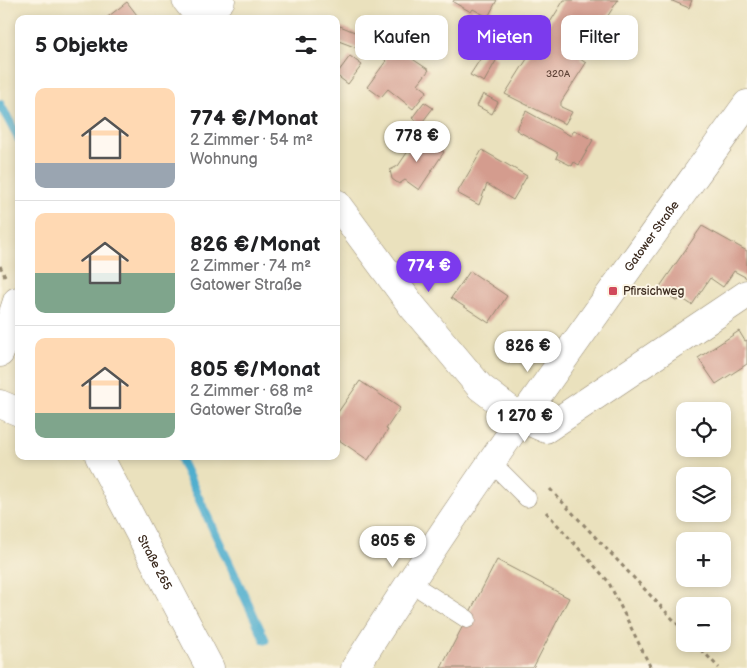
<!DOCTYPE html>
<html lang="de">
<head>
<meta charset="utf-8">
<style>
	body { margin:0; font-family:"Balsamiq Sans",sans-serif; background:#f2f2f2; color:#202124; height:100vh; display:flex; flex-direction:column; font-size:19px; white-space:nowrap }
	* { box-sizing:border-box; margin:0 }
	p { font-size:16px; color:#757577 }
	.icon { flex:none; width:28px; height:28px; fill:none; stroke:currentColor; stroke-width:2; stroke-linecap:round; stroke-linejoin:round }
	.map { position:relative; flex:1; overflow:hidden }
	.drawer { position:absolute; left:15px; top:15px; width:325px; height:445px; display:flex; flex-direction:column; background:#fff; border-radius:10px; box-shadow:0 2px 8px #0003 }
	.drawer>* { flex:none }
	.banner { position:absolute; left:355px; top:15px; width:316px; height:45px; display:flex; gap:10px }
	.fabs { position:absolute; left:676px; top:402px; display:grid; gap:10px }
	.fabs a { display:grid; place-items:center; width:55px; height:55px; border-radius:10px; background:#fff; box-shadow:0 2px 8px #0003; font-size:25px }
	.price { position:absolute; translate:-50% -42px; padding:0 11px; border-radius:18px; background:#fff; color:#222; font-size:16px; line-height:32px; filter:drop-shadow(0 1px 2px #0008) }
	.price::after { content:''; position:absolute; left:50%; top:30px; width:15px; height:11px; margin-left:-8px; background:inherit; clip-path:polygon(0 0,100% 0,50% 100%) }
	.price.active { background:#7c3aed; color:#fff }
	ul { padding:0; list-style:none }
	li { display:flex; align-items:center; gap:15px; height:125px; padding:0 20px }
	li+li { border-top:1px solid #e0e0e0 }
	li span { display:grid; place-items:center; flex:none; width:140px; height:100px; border-radius:10px; color:#555 }
	li>.icon { margin-inline-start:auto }
	span .icon { width:60px; height:60px; fill:#fffc; stroke-width:1 }
	li b { font-size:21px }
	h2 { display:flex; justify-content:space-between; align-items:center; height:60px; padding:0 20px; font-size:21px }
	.tag { padding:0 18px; border-radius:10px; background:#fff; box-shadow:0 2px 8px #0003; font-size:18px; line-height:45px }
	.tag.active { background:#7c3aed; color:#fff }
	.map>svg:first-child { display:block }
	.lines { fill:none; stroke-linecap:round; stroke-linejoin:round }
	.stream { stroke:#50aece; stroke-width:9 }
	.building { fill:#d49c8e }
	.lane-casing { stroke:#92866e; stroke-width:19 }
	.street-casing { stroke:#92866e; stroke-width:29 }
	.secondary-casing { stroke:#92866e; stroke-width:29 }
	.path { stroke:#92866e; stroke-width:3; stroke-dasharray:4 4; stroke-linecap:butt }
	.lane { stroke:#fff; stroke-width:18 }
	.street { stroke:#fff; stroke-width:28 }
	.secondary { stroke:#fff; stroke-width:28 }
	.poi-dot { fill:#d1495b; stroke:#fcf5e5; stroke-width:2 }
	.labels { text-anchor:middle; dominant-baseline:central; stroke-width:4; stroke-linejoin:round; paint-order:stroke }
	.number-label { font-size:10px; fill:#61463a }
	.street-label { font-size:12px; fill:#3b2a1e; stroke:#fcf5e5 }
	.poi-label { font-size:12px; fill:#3b2a1e; stroke:#fcf5e5; text-anchor:start }
</style>
</head>
<body>
<div class="map">
<svg width="747" height="668" viewBox="0 0 747 668">
	<rect width="100%" height="100%" fill="#fcf5e5"/>
	<filter id="ink" filterUnits="userSpaceOnUse"><feTurbulence type="fractalNoise" baseFrequency=".02" numOctaves="2"/><feDisplacementMap in="SourceGraphic" scale="10" xChannelSelector="R" yChannelSelector="G"/><feConvolveMatrix kernelMatrix="1 2 1 2 8 2 1 2 1" color-interpolation-filters="sRGB"/></filter>
	<filter id="wash" filterUnits="userSpaceOnUse"><feTurbulence type="fractalNoise" baseFrequency=".0096" numOctaves="4" result="noise"/><feDisplacementMap in="SourceGraphic" scale="20" xChannelSelector="R" yChannelSelector="G"/><feGaussianBlur stdDeviation="1.12" result="paint"/><feColorMatrix in="noise" values="0 0 0 0 0 0 0 0 0 0 0 0 0 0 0 0 0 1.4 0 .05"/><feComposite in="paint" operator="in"/></filter>
	<g filter="url(#wash)">
		<rect width="100%" height="100%" fill="#eae1bd"/>
		<g class="lines">
			<g class="stream">
				<polyline points="0,104 19,139"/>
				<polyline points="179,456 265,640"/>
			</g>
		</g>
		<g id="blocks">
			<g class="building">
				<polygon points="454,0 497,0 488,17 473,9 471,12 453,2"/>
				<polygon points="564,0 618,0 580,59 586,63 561,102 561,107 572,112 565,124 505,94"/>
				<polygon points="670,0 692,0 689,8"/>
				<polygon points="127,2 140,19 105,19"/>
				<polygon points="340,26 362,35 357,48 336,40 336,35"/>
				<polygon points="393,46 429,70 418,84 427,91 413,109 388,89 381,97 367,87 386,61 384,59"/>
				<polygon points="486,50 497,59 484,82 470,75"/>
				<polygon points="350,56 362,65 348,84 336,75"/>
				<polygon points="483,94 498,102 492,114 477,106"/>
				<polygon points="424,102 433,108 420,125 412,118"/>
				<polygon points="526,111 571,136 574,130 593,140 579,165 574,162 572,166 556,158 558,153 516,130"/>
				<polygon points="419,135 444,152 419,190 405,180 399,184 392,179 390,170 398,166"/>
				<polygon points="482,150 527,176 513,200 487,184 479,205 457,193"/>
				<polygon points="702,226 747,251 747,278 734,271 723,287 710,278 692,305 680,297 677,301 659,288"/>
				<polygon points="470,271 507,296 489,323 451,298"/>
				<polygon points="739,331 745,341 747,340 747,364 716,384 698,358"/>
				<polygon points="360,381 400,408 386,429 388,430 368,460 336,438 336,415"/>
				<polygon points="497,560 569,598 533,668 441,668"/>
			</g>
		</g>
	</g>
	<g filter="url(#ink)">
		<use href="#blocks" fill-opacity="0" stroke="#92866e" stroke-width="1"/>
		<g class="lines">
			<defs>
				<g id="lane">
					<polyline points="491,462 527,498"/>
					<polyline points="409,582 467,619"/>
				</g>
				<g id="street">
					<polyline points="186,0 201,19"/>
					<polyline points="200,18 221,0"/>
					<polyline points="336,203 412,306 480,387 521,418 546,429 747,294"/>
					<polyline points="0,353 17,301"/>
					<polyline points="0,404 19,412"/>
					<path id="s1" d="M99,456l111,212"/>
				</g>
				<g id="secondary">
					<path id="s2" d="M355,668c122,-194 258,-378 392,-564"/>
				</g>
			</defs>
			<use href="#lane" class="lane-casing"/>
			<use href="#street" class="street-casing"/>
			<use href="#secondary" class="secondary-casing"/>
			<g class="path">
				<polyline points="0,266 5,276"/>
				<polyline points="550,489 685,632"/>
				<polyline points="546,512 608,581 651,668"/>
				<polyline points="696,644 719,668"/>
			</g>
			<use href="#lane" class="lane"/>
			<use href="#street" class="street"/>
			<use href="#secondary" class="secondary"/>
		</g>
	</g>
	<rect class="poi-dot" x="608" y="286" width="10" height="10" rx="2.5"/>
	<g class="labels">
		<g class="number-label">
			<text x="558" y="74">320A</text>
		</g>
		<g class="street-label">
			<text stroke="none"><textPath href="#s2" startOffset="524">Gatower Straße</textPath></text>
			<text stroke="none"><textPath href="#s1" startOffset="120">Straße 265</textPath></text>
		</g>
		<g class="poi-label">
			<text x="623" y="291">Pfirsichweg</text>
		</g>
	</g>
</svg>
<div class="fabs">
<a><svg class="icon" aria-label="locate" viewBox="0 0 24 24"><circle cx="12" cy="12" r="6"/><path d="M12 2v4M12 18v4M2 12h4M18 12h4"/></svg></a>
<a><svg class="icon" aria-label="layers" viewBox="0 0 24 24"><path d="M12 4l9 5-9 5-9-5zM3 14l9 5 9-5"/></svg></a>
<a>+</a>
<a>−</a>
</div>
<b class="price" style="left:417px;top:163px">778 €</b>
<b class="price active" style="left:429px;top:293px">774 €</b>
<b class="price" style="left:528px;top:373px">826 €</b>
<b class="price" style="left:525px;top:443px">1 270 €</b>
<b class="price" style="left:393px;top:568px">805 €</b>
<div class="banner">
<a class="tag">Kaufen</a>
<a class="tag active">Mieten</a>
<a class="tag">Filter</a>
</div>
<section class="drawer">
<h2>5 Objekte<svg class="icon" aria-label="filters" viewBox="0 0 24 24"><path d="M4 7h16M4 17h16"/><circle cx="9" cy="7" r="2"/><circle cx="15" cy="17" r="2"/></svg></h2>
<ul>
<li><span style="background:linear-gradient(#ffd9b3 75%,#9aa5b1 0)"><svg class="icon" aria-label="home" viewBox="0 0 24 24"><path d="M3 11l9-7 9 7M6 9v11h12V9"/></svg></span><div><b>774 €/Monat</b><p>2 Zimmer · 54 m²</p><p>Wohnung</p></div></li>
<li><span style="background:linear-gradient(#ffd9b3 60%,#7fa58c 0)"><svg class="icon" aria-label="home" viewBox="0 0 24 24"><path d="M3 11l9-7 9 7M6 9v11h12V9"/></svg></span><div><b>826 €/Monat</b><p>2 Zimmer · 74 m²</p><p>Gatower Straße</p></div></li>
<li><span style="background:linear-gradient(#ffd9b3 75%,#7fa58c 0)"><svg class="icon" aria-label="home" viewBox="0 0 24 24"><path d="M3 11l9-7 9 7M6 9v11h12V9"/></svg></span><div><b>805 €/Monat</b><p>2 Zimmer · 68 m²</p><p>Gatower Straße</p></div></li>
</ul>
</section>
</div>
</body>
</html>
